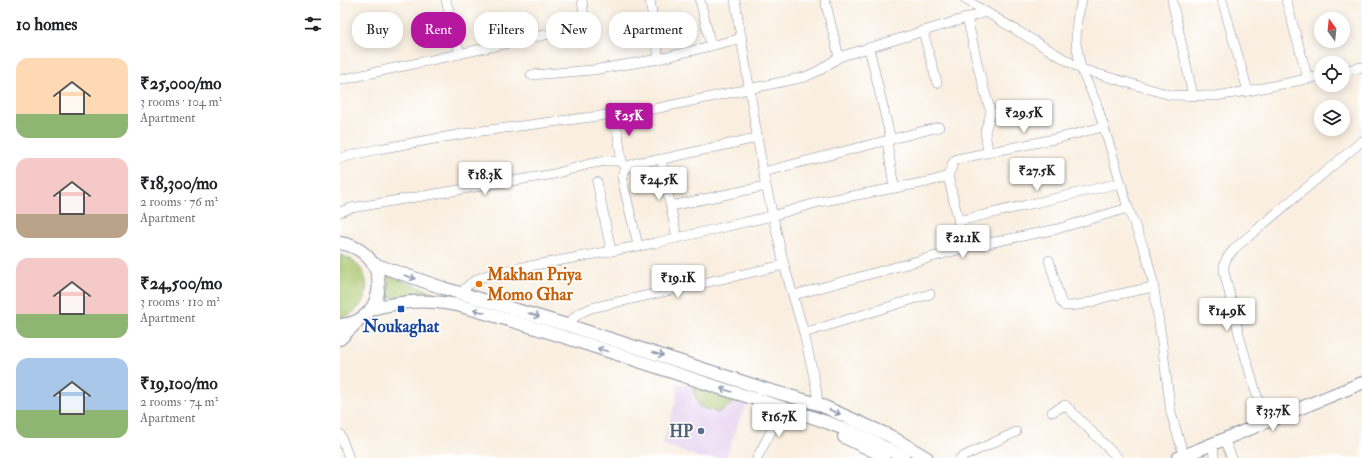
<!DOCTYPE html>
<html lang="en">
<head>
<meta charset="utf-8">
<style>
	body { margin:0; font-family:"IM FELL Double Pica",serif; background:#f6f6f6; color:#202124; height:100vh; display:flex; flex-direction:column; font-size:15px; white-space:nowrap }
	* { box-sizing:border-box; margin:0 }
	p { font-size:13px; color:#757577 }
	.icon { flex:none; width:22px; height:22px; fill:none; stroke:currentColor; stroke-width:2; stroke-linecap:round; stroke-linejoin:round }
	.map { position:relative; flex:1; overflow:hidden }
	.drawer { display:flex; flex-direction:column; background:#fff; width:340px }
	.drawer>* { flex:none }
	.top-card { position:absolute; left:12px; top:12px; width:380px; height:36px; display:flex; gap:8px }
	.needle { width:26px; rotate:345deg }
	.controls { position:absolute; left:974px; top:12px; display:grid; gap:8px }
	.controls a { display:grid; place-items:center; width:36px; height:36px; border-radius:50%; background:#fff; box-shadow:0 2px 10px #0003; font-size:20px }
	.price { position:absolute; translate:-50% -34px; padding:0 9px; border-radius:4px; background:#fff; color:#222; font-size:13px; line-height:26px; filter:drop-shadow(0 1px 2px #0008) }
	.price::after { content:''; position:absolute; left:50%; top:24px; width:12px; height:9px; margin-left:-6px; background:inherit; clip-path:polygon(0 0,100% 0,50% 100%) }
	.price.current { background:#b5179e; color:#fff }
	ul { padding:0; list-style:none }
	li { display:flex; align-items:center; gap:12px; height:100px; padding:0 16px }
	li span { display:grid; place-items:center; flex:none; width:112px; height:80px; border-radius:12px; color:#555 }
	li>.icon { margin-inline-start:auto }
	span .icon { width:48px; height:48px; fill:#fffc; stroke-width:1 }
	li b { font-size:17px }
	h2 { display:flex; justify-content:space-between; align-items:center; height:48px; padding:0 16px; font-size:17px }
	.tag { padding:0 14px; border-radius:16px; background:#fff; box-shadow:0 2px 10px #0003; font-size:14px; line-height:36px }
	.tag.current { background:#b5179e; color:#fff }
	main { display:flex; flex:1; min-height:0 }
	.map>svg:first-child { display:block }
	.built { fill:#e6d2f0 }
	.green { fill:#aac66d; stroke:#627a66 }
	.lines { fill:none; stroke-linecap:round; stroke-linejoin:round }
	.minor-casing { stroke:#8a8e9e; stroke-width:10 }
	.major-casing { stroke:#8a8e9e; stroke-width:14 }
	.minor { stroke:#fff; stroke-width:9 }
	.major { stroke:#fff; stroke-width:12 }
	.oneway { stroke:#8d97ae }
	.food-dot { fill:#e8710a; stroke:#fff; stroke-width:1.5 }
	.transit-dot { fill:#1a4fb4; stroke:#fff; stroke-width:1.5 }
	.service-dot { fill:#5c6f8a; stroke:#fff; stroke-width:1.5 }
	.labels { text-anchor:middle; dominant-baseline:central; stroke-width:3.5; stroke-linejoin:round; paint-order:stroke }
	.food-label { font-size:17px; font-weight:bold; fill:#c56008; stroke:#fff; text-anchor:start }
	.transit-label { font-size:17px; font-weight:bold; fill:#164399; stroke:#fff }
	.service-label { font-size:17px; font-weight:bold; fill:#4e5e75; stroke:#fff; text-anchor:end }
</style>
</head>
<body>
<main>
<section class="drawer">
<h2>10 homes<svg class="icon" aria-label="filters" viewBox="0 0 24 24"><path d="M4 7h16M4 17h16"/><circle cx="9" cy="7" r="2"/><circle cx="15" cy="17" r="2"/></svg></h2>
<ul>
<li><span style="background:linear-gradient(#ffd9b3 70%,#8fb573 0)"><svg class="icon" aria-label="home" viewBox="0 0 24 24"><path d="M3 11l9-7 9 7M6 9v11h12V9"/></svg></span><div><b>₹25,000/mo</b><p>3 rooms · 104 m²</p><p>Apartment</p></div></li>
<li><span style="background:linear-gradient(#f6c9c9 70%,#b9a48a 0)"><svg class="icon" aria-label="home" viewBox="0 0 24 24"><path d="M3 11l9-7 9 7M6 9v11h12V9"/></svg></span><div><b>₹18,300/mo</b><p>2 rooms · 76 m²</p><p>Apartment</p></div></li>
<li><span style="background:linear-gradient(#f6c9c9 70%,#8fb573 0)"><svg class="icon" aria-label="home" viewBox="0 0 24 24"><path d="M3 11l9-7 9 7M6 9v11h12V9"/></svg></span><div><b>₹24,500/mo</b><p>3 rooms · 110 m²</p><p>Apartment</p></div></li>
<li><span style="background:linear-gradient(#a9c7e8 65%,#8fb573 0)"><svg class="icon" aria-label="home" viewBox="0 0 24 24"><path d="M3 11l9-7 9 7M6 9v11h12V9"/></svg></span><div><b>₹19,100/mo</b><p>2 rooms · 74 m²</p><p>Apartment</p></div></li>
</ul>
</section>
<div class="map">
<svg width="1022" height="458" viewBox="0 0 1022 458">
	<rect width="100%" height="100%" fill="#fff"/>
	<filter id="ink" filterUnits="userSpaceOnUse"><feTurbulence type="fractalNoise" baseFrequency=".025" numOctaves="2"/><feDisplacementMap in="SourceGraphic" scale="8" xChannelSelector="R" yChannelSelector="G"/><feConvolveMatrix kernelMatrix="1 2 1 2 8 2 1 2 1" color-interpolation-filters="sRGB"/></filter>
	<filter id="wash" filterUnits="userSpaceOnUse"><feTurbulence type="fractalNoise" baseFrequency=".012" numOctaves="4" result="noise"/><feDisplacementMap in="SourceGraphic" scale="16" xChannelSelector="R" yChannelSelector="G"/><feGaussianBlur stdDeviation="0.9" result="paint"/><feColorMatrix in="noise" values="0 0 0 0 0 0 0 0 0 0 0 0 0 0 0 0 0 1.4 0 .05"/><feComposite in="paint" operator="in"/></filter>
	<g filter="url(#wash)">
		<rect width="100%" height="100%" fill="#f9eedf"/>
		<polygon class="built" points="338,383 407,405 400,418 386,458 362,458 322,444 336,402"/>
		<g class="green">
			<path d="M0,255c35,9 35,55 0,63z"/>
			<polygon points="47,275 95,293 69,294 48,298 49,286"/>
			<polygon points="352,387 395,401 378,413 359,406"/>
		</g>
	</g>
	<g filter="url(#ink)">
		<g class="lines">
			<defs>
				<g id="minor">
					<polyline points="106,0 120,54"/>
					<polyline points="310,0 319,59"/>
					<polyline points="360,0 371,46"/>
					<polyline points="395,0 423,172 444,265 464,333 476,387 478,404"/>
					<polyline points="485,0 499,57"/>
					<polyline points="626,0 741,69 830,95 875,96 908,91 981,76"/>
					<polyline points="742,0 737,20 736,43 741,69 756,102 772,153 788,208 806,254 813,282 822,343 831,413 844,456"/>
					<polyline points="832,0 853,96"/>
					<polyline points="882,0 908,91"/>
					<polyline points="946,0 968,79"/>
					<polyline points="627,17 639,71 651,113 645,131 648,152"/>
					<polyline points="583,31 597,83"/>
					<polyline points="529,48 551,140"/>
					<polyline points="1003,71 1022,67"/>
					<polyline points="191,75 253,70 319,59 402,38"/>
					<polyline points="0,80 232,29 243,22 244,17 242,0"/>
					<polyline points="275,114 282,163"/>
					<polyline points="547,141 554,187"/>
					<polyline points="0,158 38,149 134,132 314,109 465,77 480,70 499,57 646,12"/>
					<polyline points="321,159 337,238"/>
					<polyline points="423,172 599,127"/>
					<polyline points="257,182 271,251"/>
					<polyline points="331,206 426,186"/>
					<polyline points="0,212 11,208 214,174 249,164 266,161 277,161 288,166"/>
					<polyline points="618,221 780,183"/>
					<path d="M298,245l-15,-62c-1,-6 -1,-12 5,-16 9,-7 24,-6 35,-8 31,-7 62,-14 93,-21"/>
					<polyline points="625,248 608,176 614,161 617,159 719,138 763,127"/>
					<path d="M709,260l12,42 4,4c16,1 30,-6 45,-10 15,-3 29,-6 43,-9"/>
					<path d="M121,293c10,-13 20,-16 36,-21l158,-29 117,-27 47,-14 108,-20 15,-4 6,-2"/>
					<polyline points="454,295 625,248 717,229 788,208"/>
					<polyline points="227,325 238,314 251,308 444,265"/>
					<polyline points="464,333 590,294"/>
					<polyline points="712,412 725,405 778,458"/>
					<path d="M925,423l-24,-81 -17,-71c-1,-10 4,-15 11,-23l127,-107"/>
					<polyline points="0,434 9,458"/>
					<polyline points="884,439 892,458"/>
					<polyline points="873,444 874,458"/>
					<polyline points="417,458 443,408"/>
					<polyline points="620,458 676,432"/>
				</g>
				<g id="major">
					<path d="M0,243c54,9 49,79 0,82"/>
					<polyline points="34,264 103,288 227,325 425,389 478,404 550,436 587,458"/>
					<path d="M31,309c32,-8 53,-10 86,-4 89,25 176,54 263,83 63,20 127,36 184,70"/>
					<polyline points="0,339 16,323"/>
					<polyline points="504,437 544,456"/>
					<polyline points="838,458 1022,383"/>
				</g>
			</defs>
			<use href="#minor" class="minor-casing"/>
			<use href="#major" class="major-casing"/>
			<use href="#minor" class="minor"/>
			<use href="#major" class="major"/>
		</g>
		<defs><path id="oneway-shaft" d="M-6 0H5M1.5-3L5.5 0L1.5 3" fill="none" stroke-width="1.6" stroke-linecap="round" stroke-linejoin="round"/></defs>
		<g class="oneway">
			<use href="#oneway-shaft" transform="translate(70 277) rotate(18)"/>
			<use href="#oneway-shaft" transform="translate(139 311) rotate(-164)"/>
			<use href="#oneway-shaft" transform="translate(194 315) rotate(17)"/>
			<use href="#oneway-shaft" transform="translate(263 350) rotate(-162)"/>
			<use href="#oneway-shaft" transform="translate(318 354) rotate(18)"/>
			<use href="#oneway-shaft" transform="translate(386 390) rotate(-162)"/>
			<use href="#oneway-shaft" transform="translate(495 412) rotate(23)"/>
		</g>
	</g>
	<circle class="food-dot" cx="139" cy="284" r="4"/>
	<rect class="transit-dot" x="57" y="305" width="8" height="8" rx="2"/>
	<circle class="service-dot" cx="361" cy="431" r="4"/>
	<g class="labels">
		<g class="food-label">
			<text x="147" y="274">Makhan Priya<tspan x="147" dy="20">Momo Ghar</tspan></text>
		</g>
		<g class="transit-label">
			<text x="61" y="326">Noukaghat</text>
		</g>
		<g class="service-label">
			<text x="353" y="431">HP</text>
		</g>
	</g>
</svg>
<div class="controls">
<a><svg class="needle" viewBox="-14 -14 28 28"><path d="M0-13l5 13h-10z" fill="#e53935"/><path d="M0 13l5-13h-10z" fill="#757577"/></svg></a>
<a><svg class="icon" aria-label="locate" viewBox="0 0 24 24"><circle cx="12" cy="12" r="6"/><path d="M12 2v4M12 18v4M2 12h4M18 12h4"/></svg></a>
<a><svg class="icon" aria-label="layers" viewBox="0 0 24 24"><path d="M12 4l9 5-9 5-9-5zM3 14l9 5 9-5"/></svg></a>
</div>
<b class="price" style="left:684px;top:134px">₹29.5K</b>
<b class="price current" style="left:289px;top:137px">₹25K</b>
<b class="price" style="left:697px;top:192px">₹27.5K</b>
<b class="price" style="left:145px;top:196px">₹18.3K</b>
<b class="price" style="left:319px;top:201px">₹24.5K</b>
<b class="price" style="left:623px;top:259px">₹21.1K</b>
<b class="price" style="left:338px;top:299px">₹19.1K</b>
<b class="price" style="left:887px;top:332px">₹14.9K</b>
<b class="price" style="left:933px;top:432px">₹33.7K</b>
<b class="price" style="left:439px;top:438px">₹16.7K</b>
<div class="top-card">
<a class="tag">Buy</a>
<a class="tag current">Rent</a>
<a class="tag">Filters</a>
<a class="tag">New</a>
<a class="tag">Apartment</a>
</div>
</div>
</main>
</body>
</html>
